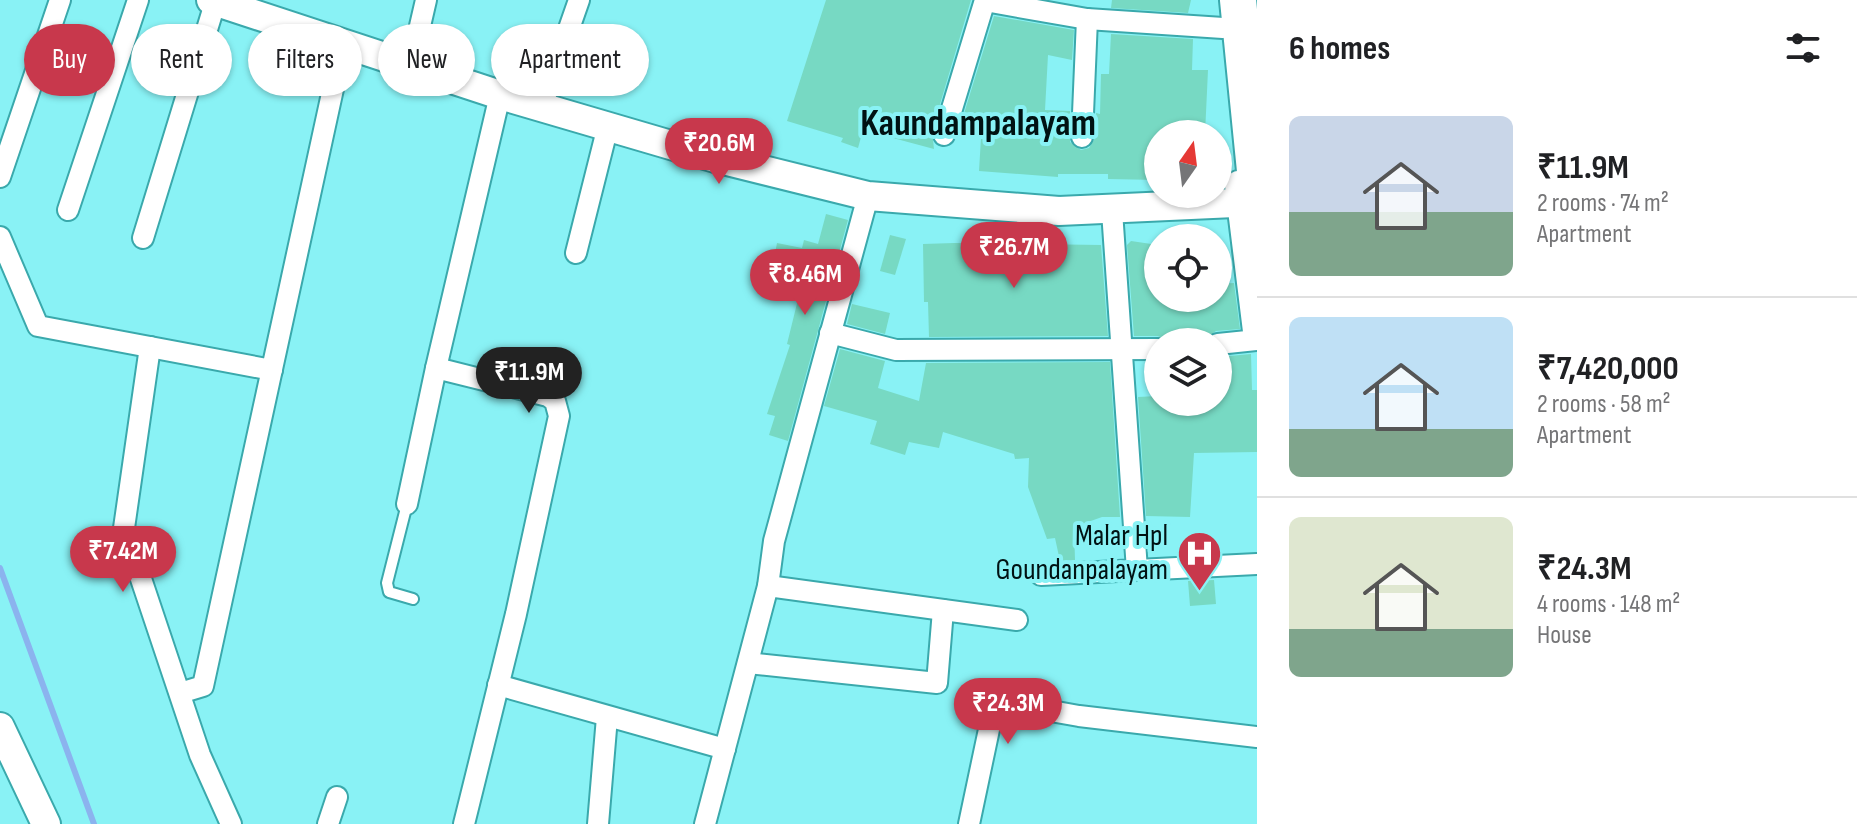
<!DOCTYPE html>
<html lang="en">
<head>
<meta charset="utf-8">
<style>
	body { margin:0; font-family:"Sofia Sans Condensed",sans-serif; background:#f2f2f2; color:#202124; height:100vh; display:flex; flex-direction:column; font-size:30px; white-space:nowrap }
	* { box-sizing:border-box; margin:0 }
	p { font-size:26px; color:#757577 }
	.icon { flex:none; width:44px; height:44px; fill:none; stroke:currentColor; stroke-width:2; stroke-linecap:round; stroke-linejoin:round }
	.map { position:relative; flex:1; overflow:hidden }
	.panel { display:flex; flex-direction:column; background:#fff; width:600px }
	.panel>* { flex:none }
	.top-card { position:absolute; left:24px; top:24px; width:760px; height:72px; display:flex; gap:16px }
	.needle { width:52px; rotate:14deg }
	.buttons { position:absolute; left:1144px; top:120px; display:grid; gap:16px }
	.buttons a { display:grid; place-items:center; width:88px; height:88px; border-radius:50%; background:#fff; box-shadow:0 2px 6px #0004; font-size:40px }
	.price { position:absolute; translate:-50% -68px; padding:0 18px; border-radius:28px; background:#c8384c; color:#fff; font-size:26px; line-height:52px; filter:drop-shadow(0 2px 4px #0008) }
	.price::after { content:''; position:absolute; left:50%; top:48px; width:24px; height:18px; margin-left:-12px; background:inherit; clip-path:polygon(0 0,100% 0,50% 100%) }
	.price.active { background:#222; color:#fff }
	ul { padding:0; list-style:none }
	li { display:flex; align-items:center; gap:24px; height:200px; padding:0 32px }
	li+li { border-top:2px solid #e0e0e0 }
	li span { display:grid; place-items:center; flex:none; width:224px; height:160px; border-radius:12px; color:#555 }
	li>.icon { margin-inline-start:auto }
	span .icon { width:96px; height:96px; fill:#fffc; stroke-width:1 }
	li b { font-size:34px }
	h2 { display:flex; justify-content:space-between; align-items:center; height:96px; padding:0 32px; font-size:34px }
	.pill { padding:0 28px; border-radius:36px; background:#fff; box-shadow:0 2px 6px #0004; font-size:28px; line-height:72px }
	.pill.active { background:#c8384c; color:#fff }
	main { display:flex; flex:1; min-height:0 }
	.map>svg:first-child { display:block }
	.lines { fill:none; stroke-linecap:round; stroke-linejoin:round }
	.stream { stroke:#8bb3ee; stroke-width:6 }
	.building { fill:#77d9c3 }
	.lane-casing { stroke:#3aa9ac; stroke-width:14 }
	.street-casing { stroke:#3aa9ac; stroke-width:24 }
	.secondary-casing { stroke:#3aa9ac; stroke-width:32 }
	.highway-casing { stroke:#3aa9ac; stroke-width:40 }
	.lane { stroke:#fff; stroke-width:10 }
	.street { stroke:#fff; stroke-width:20 }
	.secondary { stroke:#fff; stroke-width:28 }
	.highway { stroke:#fff; stroke-width:36 }
	.labels { text-anchor:middle; dominant-baseline:central; stroke-width:8; stroke-linejoin:round; paint-order:stroke }
	.poi-label { font-size:30px; fill:#001213; stroke:#89f2f5; text-anchor:end }
	.district-label { font-size:38px; font-weight:bold; fill:#001213; stroke:#89f2f5 }
</style>
</head>
<body>
<main>
<div class="map">
<svg width="1257" height="824" viewBox="0 0 1257 824">
	<rect width="100%" height="100%" fill="#89f2f5"/>
	<g class="lines">
		<polyline class="stream" points="0,568 94,824"/>
	</g>
	<g class="building">
		<polygon points="826,0 971,0 932,131 934,149 863,130 858,148 841,142 843,138 787,121"/>
		<polygon points="1112,0 1191,0 1188,13 1111,8"/>
		<polygon points="994,16 1074,30 1072,60 1048,55 1045,110 1070,111 1070,142 1081,150 1089,148 1095,138 1096,113 1100,114 1101,74 1109,74 1111,34 1193,39 1192,70 1208,70 1205,134 1158,134 1158,180 1108,179 1108,174 1058,174 1058,177 979,171 981,138 958,133"/>
		<polygon points="826,214 848,220 788,441 769,435 775,416 767,414 790,345 787,344 805,271 773,264 777,243 802,248 804,240 818,244"/>
		<polygon points="890,235 906,239 895,275 880,271"/>
		<polygon points="1131,241 1158,245 1153,291 1158,291 1158,298 1218,298 1218,284 1234,283 1240,329 1216,331 1206,338 1167,340 1158,336 1134,336 1127,245"/>
		<polygon points="954,243 1101,245 1108,336 929,337 928,302 924,302 923,244"/>
		<polygon points="852,304 890,313 885,334 847,324"/>
		<polygon points="840,349 885,361 878,388 919,401 926,363 1110,362 1120,517 1102,517 1074,527 1075,560 1060,561 1055,538 1047,539 1028,487 1029,458 1015,459 1014,454 943,432 939,448 909,442 905,455 870,444 877,421 824,406"/>
		<polygon points="1251,354 1252,390 1257,390 1257,452 1194,453 1190,517 1146,516 1138,397 1158,396 1158,402 1218,402 1218,357"/>
		<polygon points="1214,580 1216,604 1190,606 1188,581"/>
	</g>
	<g class="lines">
		<defs>
			<polyline id="lane" points="407,504 387,583 389,592 413,599"/>
			<g id="street">
				<polyline points="985,1 1087,19 1223,28"/>
				<polyline points="411,65 426,0"/>
				<polyline points="542,106 579,0"/>
				<polyline points="944,135 985,0"/>
				<polyline points="1082,137 1087,19"/>
				<polyline points="0,177 60,0"/>
				<polyline points="68,210 138,0"/>
				<polyline points="0,237 38,326 272,370"/>
				<polyline points="143,238 216,0"/>
				<polyline points="576,253 608,126"/>
				<polyline points="830,333 896,350 1158,349"/>
				<polyline points="1218,344 1257,340"/>
				<polyline points="150,347 124,528 200,755 231,824"/>
				<polyline points="407,504 436,368"/>
				<polyline points="1137,570 1257,564"/>
				<polyline points="1041,575 1137,570 1112,211"/>
				<polyline points="768,586 1017,620"/>
				<polyline points="748,663 937,683 943,610"/>
				<polyline points="498,685 725,749"/>
				<polyline points="180,693 203,686 343,43"/>
				<polyline points="328,824 337,797"/>
				<polyline points="464,824 516,614 559,416 555,401 548,396 436,368 500,95"/>
				<polyline points="598,824 607,717"/>
				<polyline points="705,824 768,586 774,541 868,196"/>
				<polyline points="969,824 995,701 1079,716 1257,737"/>
			</g>
			<g id="secondary">
				<polyline points="211,0 500,95 715,158 868,196 1059,211 1257,202"/>
				<polyline points="1239,185 1257,331"/>
				<polyline points="0,727 46,824"/>
			</g>
			<polyline id="highway" points="1238,0 1257,191"/>
		</defs>
		<use href="#lane" class="lane-casing"/>
		<use href="#street" class="street-casing"/>
		<use href="#secondary" class="secondary-casing"/>
		<use href="#highway" class="highway-casing"/>
		<use href="#lane" class="lane"/>
		<use href="#street" class="street"/>
		<use href="#secondary" class="secondary"/>
		<use href="#highway" class="highway"/>
	</g>
	<defs>
		<symbol id="hospital-pin" viewBox="-11 -11 22 30"><path d="M0 17L-7.5 6A9.5 9.5 0 1 1 7.5 6Z" fill="#c8384c" stroke="#89f2f5"/><path d="M-5-5h3v3.5h4V-5h3V5h-3V1.5h-4V5h-3Z" fill="#fff"/></symbol>
	</defs>
	<g fill-rule="evenodd">
		<use href="#hospital-pin" x="1174" y="528" width="51" height="69"/>
	</g>
	<g class="labels">
		<g class="poi-label">
			<text x="1168" y="536">Malar Hpl<tspan x="1168" dy="34">Goundanpalayam</tspan></text>
		</g>
		<g class="district-label">
			<text x="978" y="123">Kaundampalayam</text>
		</g>
	</g>
</svg>
<div class="buttons">
<a><svg class="needle" viewBox="-14 -14 28 28"><path d="M0-13l5 13h-10z" fill="#e53935"/><path d="M0 13l5-13h-10z" fill="#757577"/></svg></a>
<a><svg class="icon" aria-label="locate" viewBox="0 0 24 24"><circle cx="12" cy="12" r="6"/><path d="M12 2v4M12 18v4M2 12h4M18 12h4"/></svg></a>
<a><svg class="icon" aria-label="layers" viewBox="0 0 24 24"><path d="M12 4l9 5-9 5-9-5zM3 14l9 5 9-5"/></svg></a>
</div>
<b class="price" style="left:719px;top:186px">₹20.6M</b>
<b class="price" style="left:1014px;top:290px">₹26.7M</b>
<b class="price" style="left:805px;top:317px">₹8.46M</b>
<b class="price active" style="left:529px;top:415px">₹11.9M</b>
<b class="price" style="left:123px;top:594px">₹7.42M</b>
<b class="price" style="left:1008px;top:746px">₹24.3M</b>
<div class="top-card">
<a class="pill active">Buy</a>
<a class="pill">Rent</a>
<a class="pill">Filters</a>
<a class="pill">New</a>
<a class="pill">Apartment</a>
</div>
</div>
<section class="panel">
<h2>6 homes<svg class="icon" aria-label="filters" viewBox="0 0 24 24"><path d="M4 7h16M4 17h16"/><circle cx="9" cy="7" r="2"/><circle cx="15" cy="17" r="2"/></svg></h2>
<ul>
<li><span style="background:linear-gradient(#c9d6e8 60%,#7fa58c 0)"><svg class="icon" aria-label="home" viewBox="0 0 24 24"><path d="M3 11l9-7 9 7M6 9v11h12V9"/></svg></span><div><b>₹11.9M</b><p>2 rooms · 74 m²</p><p>Apartment</p></div></li>
<li><span style="background:linear-gradient(#bfe0f5 70%,#7fa58c 0)"><svg class="icon" aria-label="home" viewBox="0 0 24 24"><path d="M3 11l9-7 9 7M6 9v11h12V9"/></svg></span><div><b>₹7,420,000</b><p>2 rooms · 58 m²</p><p>Apartment</p></div></li>
<li><span style="background:linear-gradient(#dfe7d0 70%,#7fa58c 0)"><svg class="icon" aria-label="home" viewBox="0 0 24 24"><path d="M3 11l9-7 9 7M6 9v11h12V9"/></svg></span><div><b>₹24.3M</b><p>4 rooms · 148 m²</p><p>House</p></div></li>
</ul>
</section>
</main>
</body>
</html>
